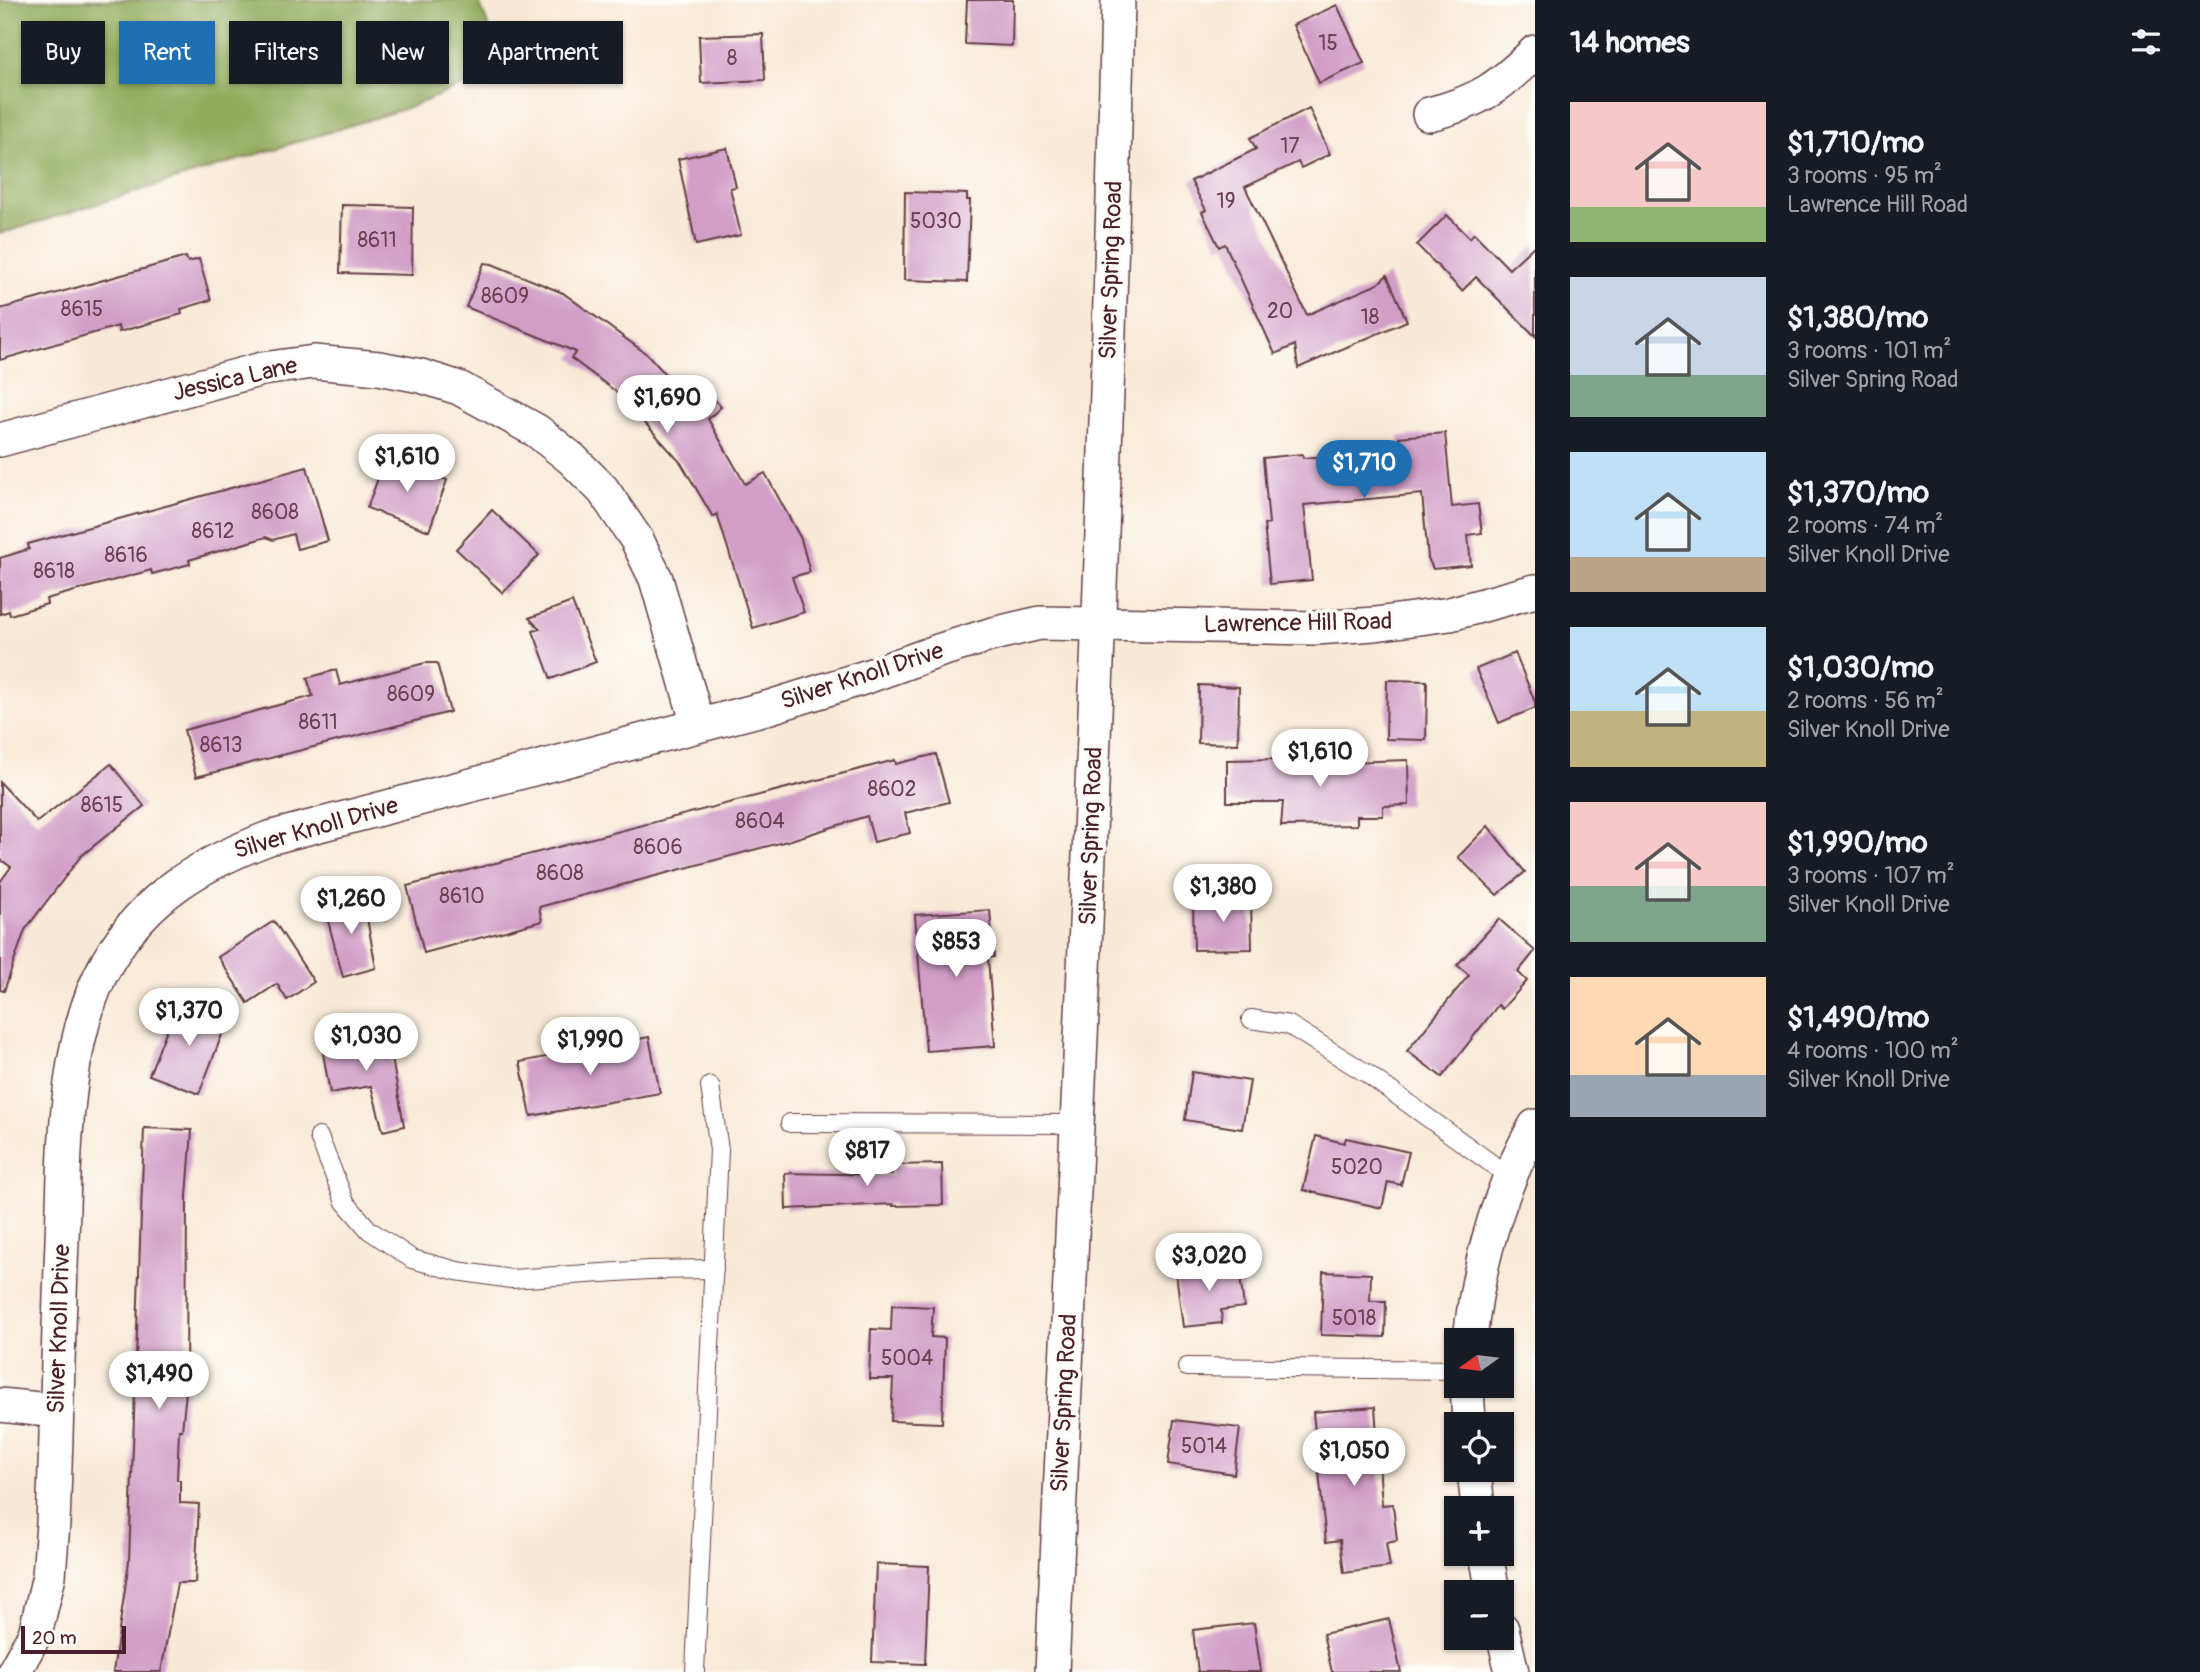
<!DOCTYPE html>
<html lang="en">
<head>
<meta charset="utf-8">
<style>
	body { margin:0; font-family:Pangolin,sans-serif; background:#242831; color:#f1f3f6; height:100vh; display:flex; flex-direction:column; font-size:26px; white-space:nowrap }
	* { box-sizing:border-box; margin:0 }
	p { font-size:23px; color:#9ea1a6 }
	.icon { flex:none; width:38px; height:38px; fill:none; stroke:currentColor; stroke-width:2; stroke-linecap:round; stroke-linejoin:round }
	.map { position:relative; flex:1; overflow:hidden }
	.panel { display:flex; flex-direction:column; background:#171b24; width:665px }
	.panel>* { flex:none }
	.top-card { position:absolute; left:21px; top:21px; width:665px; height:63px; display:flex; gap:14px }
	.needle { width:46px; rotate:256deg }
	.fabs { position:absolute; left:1444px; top:1328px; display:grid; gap:14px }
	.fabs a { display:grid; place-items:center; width:70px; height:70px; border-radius:0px; background:#171b24; box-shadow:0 2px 5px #0004; font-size:35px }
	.scale { position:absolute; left:21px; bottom:18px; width:105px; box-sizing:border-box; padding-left:7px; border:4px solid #4a1f2b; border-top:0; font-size:19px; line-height:24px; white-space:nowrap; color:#4a1f2b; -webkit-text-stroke:5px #fdfcf7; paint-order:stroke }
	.price { position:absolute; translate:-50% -60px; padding:0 16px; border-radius:24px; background:#fff; color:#222; font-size:23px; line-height:46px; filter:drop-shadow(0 2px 4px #0008) }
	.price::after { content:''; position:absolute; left:50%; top:42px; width:21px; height:16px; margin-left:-10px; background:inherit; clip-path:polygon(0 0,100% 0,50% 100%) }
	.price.current { background:#1f6fb2; color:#fff }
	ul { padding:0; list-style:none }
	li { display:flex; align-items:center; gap:21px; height:175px; padding:0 35px }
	li span { display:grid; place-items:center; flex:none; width:196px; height:140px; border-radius:0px; color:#555 }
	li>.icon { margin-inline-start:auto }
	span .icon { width:84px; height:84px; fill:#fffc; stroke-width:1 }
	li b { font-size:30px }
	h2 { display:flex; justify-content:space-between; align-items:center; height:84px; padding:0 35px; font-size:30px }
	.tag { padding:0 24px; border-radius:0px; background:#171b24; box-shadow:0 2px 5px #0004; font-size:24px; line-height:63px }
	.tag.current { background:#1f6fb2; color:#fff }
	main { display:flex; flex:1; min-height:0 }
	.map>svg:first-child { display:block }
	.forest { fill:#92ac5d; stroke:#6e6644; stroke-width:2 }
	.building { fill:#d19ec8 }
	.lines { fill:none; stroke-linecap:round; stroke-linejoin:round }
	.service-casing { stroke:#643d45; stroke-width:20 }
	.minor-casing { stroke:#643d45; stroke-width:36 }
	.service { stroke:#fff; stroke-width:18 }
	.minor { stroke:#fff; stroke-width:33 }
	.labels { text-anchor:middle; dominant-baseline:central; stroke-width:7; stroke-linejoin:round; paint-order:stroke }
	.number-label { font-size:21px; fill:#6c3f52 }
	.street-label { font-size:24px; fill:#4a1f2b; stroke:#fdfcf7 }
</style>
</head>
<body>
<main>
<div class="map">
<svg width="1535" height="1672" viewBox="0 0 1535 1672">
	<rect width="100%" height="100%" fill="#fdfcf7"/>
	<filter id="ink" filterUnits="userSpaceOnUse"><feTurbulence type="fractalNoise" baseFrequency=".0143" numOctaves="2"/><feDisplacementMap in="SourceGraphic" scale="14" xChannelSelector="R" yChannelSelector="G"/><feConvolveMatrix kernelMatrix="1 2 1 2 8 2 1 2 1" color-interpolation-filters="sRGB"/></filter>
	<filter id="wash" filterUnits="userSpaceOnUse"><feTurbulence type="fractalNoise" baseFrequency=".00686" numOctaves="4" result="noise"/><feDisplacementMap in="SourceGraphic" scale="28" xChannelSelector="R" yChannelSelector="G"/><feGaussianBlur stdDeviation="1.57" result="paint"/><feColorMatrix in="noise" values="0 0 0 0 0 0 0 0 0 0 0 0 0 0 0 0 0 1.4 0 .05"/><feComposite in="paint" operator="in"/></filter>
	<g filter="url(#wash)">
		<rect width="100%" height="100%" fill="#f8e9d6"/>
		<polygon class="forest" points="0,0 478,0 506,68 413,106 0,234"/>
		<g id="blocks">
			<g class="building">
				<polygon points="967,0 1013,0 1012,46 965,44"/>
				<polygon points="1337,5 1364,63 1319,83 1293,25"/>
				<polygon points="763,34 765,80 701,83 699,36"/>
				<polygon points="1309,108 1330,154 1301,168 1298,162 1245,187 1307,315 1378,284 1387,275 1407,321 1298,368 1295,345 1275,354 1225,244 1219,247 1202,212 1206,210 1191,181 1256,149 1250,138"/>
				<polygon points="727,148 736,187 730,188 741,235 696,245 678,159"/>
				<polygon points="905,192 967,194 967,200 970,200 967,282 904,280"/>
				<polygon points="342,205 413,207 412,275 340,273"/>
				<polygon points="1447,215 1470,238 1474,233 1509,269 1535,245 1535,336 1476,277 1462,291 1417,245"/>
				<polygon points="186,257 188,262 199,259 211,300 181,309 182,314 119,332 118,326 0,360 0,309"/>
				<polygon points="484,263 492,264 563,293 648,355 685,396 700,383 721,407 708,419 745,484 765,473 801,539 810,572 792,577 804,612 753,628 717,514 713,517 681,463 619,394 571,358 576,352 466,307"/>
				<polygon points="1445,433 1452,507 1478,504 1482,533 1468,535 1471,565 1433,569 1428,558 1422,494 1304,505 1312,580 1270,584 1264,524 1269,524 1263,458 1302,454 1303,458 1400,450 1399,437"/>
				<polygon points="386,457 447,480 429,531 367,508"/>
				<polygon points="307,467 328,541 297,549 293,534 273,540 266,537 189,560 190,564 152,574 151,570 46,599 47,604 10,615 9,611 0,614 0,558 29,549 28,544"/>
				<polygon points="492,510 539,555 503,593 456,549"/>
				<polygon points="572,602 596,662 551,679 533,631 540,629 529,618"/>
				<polygon points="1515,653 1535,702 1535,708 1499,723 1476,669"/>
				<polygon points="425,663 437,663 450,712 196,777 184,730 313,696 307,678 336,670 340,685"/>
				<polygon points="1387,680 1427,681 1426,740 1386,739"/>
				<polygon points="1199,685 1239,687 1238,744 1198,743"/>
				<polygon points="936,754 949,802 905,813 910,833 874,842 867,816 791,840 539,907 542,921 424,953 407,886 895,760 896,764"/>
				<polygon points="1286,759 1286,764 1408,760 1409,805 1383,806 1383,816 1357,816 1357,825 1281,826 1283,802 1227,802 1227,760"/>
				<polygon points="111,764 144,806 81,856 25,930 4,991 0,990 0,882 11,867 0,859 0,782 37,822"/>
				<polygon points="1488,826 1525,872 1497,895 1458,857"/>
				<polygon points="363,896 376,968 343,977 324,906"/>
				<polygon points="1251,899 1252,949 1194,950 1193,900"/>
				<polygon points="990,910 994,957 988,958 995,1046 926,1051 915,915"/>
				<polygon points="1499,919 1535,951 1518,972 1527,981 1502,1009 1498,1005 1442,1077 1407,1051 1469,975 1457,965"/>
				<polygon points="274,921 314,982 287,1000 277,984 248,1003 218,957"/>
				<polygon points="185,1002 228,1019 199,1094 149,1075 173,1014 180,1016"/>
				<polygon points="387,1030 404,1126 383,1131 371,1086 330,1093 321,1042 349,1037 364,1059 358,1035"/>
				<polygon points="649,1037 660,1093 531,1116 520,1062"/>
				<polygon points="1192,1072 1250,1081 1242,1129 1185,1120"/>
				<polygon points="144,1128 192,1130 187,1196 186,1391 182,1430 179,1430 177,1480 180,1480 180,1503 199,1504 195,1583 177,1583 161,1672 113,1672 129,1561"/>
				<polygon points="1316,1136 1344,1143 1346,1138 1409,1152 1401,1185 1388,1182 1382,1208 1303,1190"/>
				<polygon points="942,1164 943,1205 893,1206 893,1204 786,1209 785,1173 892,1175 892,1165"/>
				<polygon points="1238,1261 1244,1307 1221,1310 1222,1323 1183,1327 1176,1273 1201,1270 1200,1266"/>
				<polygon points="1323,1272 1371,1274 1370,1301 1386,1301 1385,1337 1321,1335"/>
				<polygon points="892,1305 933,1307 931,1337 945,1338 942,1423 891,1421 893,1379 869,1379 871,1329 891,1330"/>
				<polygon points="1375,1407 1382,1505 1393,1504 1397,1541 1386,1543 1390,1567 1344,1573 1340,1540 1326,1542 1313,1412"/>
				<polygon points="1174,1420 1240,1428 1234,1474 1168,1464"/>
				<polygon points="876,1564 929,1566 925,1664 872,1662"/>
				<polygon points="1389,1619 1401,1672 1332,1672 1323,1634"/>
				<polygon points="1254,1623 1261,1672 1198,1672 1193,1630"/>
			</g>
		</g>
	</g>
	<g filter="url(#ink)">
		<use href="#blocks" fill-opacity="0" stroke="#643d45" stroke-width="2"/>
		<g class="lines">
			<defs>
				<g id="service">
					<polyline points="1251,1019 1289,1025 1366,1073 1510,1177"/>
					<polyline points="790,1123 1078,1124"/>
					<polyline points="319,1137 345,1202 369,1230 412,1259 457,1271 511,1279 648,1270 714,1269"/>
					<polyline points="1187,1367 1456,1370"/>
					<polyline points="695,1672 719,1150 710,1086"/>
				</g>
				<g id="minor">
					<path d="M1429,114c50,-12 70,-27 106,-62"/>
					<polyline points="0,440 262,369 314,362 379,368 421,376 459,388 537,431 572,459 603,490 637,540 656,579 698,725"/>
					<path d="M1470,1340c8,-76 27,-147 65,-214"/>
					<polyline points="1467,1386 1469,1424"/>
					<polyline points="0,1405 57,1411"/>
					<polyline points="1474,1470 1478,1508"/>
					<polyline points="1486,1554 1493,1592"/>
					<polyline points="1502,1629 1512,1672"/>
					<path d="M14,1672l21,-38 14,-58 4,-53c4,-94 5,-188 9,-282 3,-87 1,-203 46,-280 38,-66 93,-97 161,-123l501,-131 96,-30 75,-27 52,-16 47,-11 275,5 60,-4 75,-10 85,-23"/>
					<path d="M1052,1672c25,-557 54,-1114 66,-1672"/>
				</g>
			</defs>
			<use href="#service" class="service-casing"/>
			<use href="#minor" class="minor-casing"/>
			<use href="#service" class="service"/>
			<use href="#minor" class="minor"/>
		</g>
	</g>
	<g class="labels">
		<g class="number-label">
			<text x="1328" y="43">15</text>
			<text x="732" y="58">8</text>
			<text x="1290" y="146">17</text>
			<text x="1226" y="201">19</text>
			<text x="936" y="221">5030</text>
			<text x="377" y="240">8611</text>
			<text x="505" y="296">8609</text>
			<text x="82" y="309">8615</text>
			<text x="1280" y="311">20</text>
			<text x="1370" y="317">18</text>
			<text x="275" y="512">8608</text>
			<text x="213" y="531">8612</text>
			<text x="126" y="555">8616</text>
			<text x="54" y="571">8618</text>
			<text x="411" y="694">8609</text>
			<text x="318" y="722">8611</text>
			<text x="221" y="745">8613</text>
			<text x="892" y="789">8602</text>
			<text x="102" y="805">8615</text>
			<text x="760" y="821">8604</text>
			<text x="658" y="847">8606</text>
			<text x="560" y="873">8608</text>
			<text x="462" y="896">8610</text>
			<text x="1357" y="1167">5020</text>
			<text x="1354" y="1318">5018</text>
			<text x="907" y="1358">5004</text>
			<text x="1204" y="1446">5014</text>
		</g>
		<g class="street-label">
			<text transform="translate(1111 270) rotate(-88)">Silver Spring Road</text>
			<text transform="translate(235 379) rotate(-13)">Jessica Lane</text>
			<text transform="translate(1298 623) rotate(-1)">Lawrence Hill Road</text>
			<text transform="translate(862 676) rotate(-18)">Silver Knoll Drive</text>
			<text transform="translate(316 828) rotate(-16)">Silver Knoll Drive</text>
			<text transform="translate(1091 836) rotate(-88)">Silver Spring Road</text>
			<text transform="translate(59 1329) rotate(-88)">Silver Knoll Drive</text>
			<text transform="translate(1064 1403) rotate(-87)">Silver Spring Road</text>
		</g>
	</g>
</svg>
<div class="fabs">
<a><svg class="needle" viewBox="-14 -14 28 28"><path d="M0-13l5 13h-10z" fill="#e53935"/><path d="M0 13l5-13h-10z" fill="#9ea1a6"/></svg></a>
<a><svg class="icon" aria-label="locate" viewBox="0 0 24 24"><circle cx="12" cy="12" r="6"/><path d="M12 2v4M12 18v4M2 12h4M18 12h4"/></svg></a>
<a>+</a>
<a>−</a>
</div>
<div class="scale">20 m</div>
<b class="price" style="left:667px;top:435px">$1,690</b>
<b class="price" style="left:407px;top:494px">$1,610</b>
<b class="price current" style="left:1364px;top:500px">$1,710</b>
<b class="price" style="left:1320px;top:789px">$1,610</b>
<b class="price" style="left:1223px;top:924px">$1,380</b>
<b class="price" style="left:351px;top:936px">$1,260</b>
<b class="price" style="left:956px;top:979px">$853</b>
<b class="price" style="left:189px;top:1048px">$1,370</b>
<b class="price" style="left:366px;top:1073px">$1,030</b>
<b class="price" style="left:590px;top:1077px">$1,990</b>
<b class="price" style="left:867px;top:1188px">$817</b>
<b class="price" style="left:1209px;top:1293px">$3,020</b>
<b class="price" style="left:159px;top:1411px">$1,490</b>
<b class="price" style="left:1354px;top:1488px">$1,050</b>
<div class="top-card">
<a class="tag">Buy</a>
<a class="tag current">Rent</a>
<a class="tag">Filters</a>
<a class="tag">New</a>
<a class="tag">Apartment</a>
</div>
</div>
<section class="panel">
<h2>14 homes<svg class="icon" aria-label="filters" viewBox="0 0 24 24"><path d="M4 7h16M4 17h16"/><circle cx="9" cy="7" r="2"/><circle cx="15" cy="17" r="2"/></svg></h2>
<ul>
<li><span style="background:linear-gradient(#f6c9c9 75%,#8fb573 0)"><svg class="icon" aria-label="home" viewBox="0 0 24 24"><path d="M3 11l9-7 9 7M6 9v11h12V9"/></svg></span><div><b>$1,710/mo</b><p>3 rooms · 95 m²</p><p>Lawrence Hill Road</p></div></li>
<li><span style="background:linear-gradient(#c9d6e8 70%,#7fa58c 0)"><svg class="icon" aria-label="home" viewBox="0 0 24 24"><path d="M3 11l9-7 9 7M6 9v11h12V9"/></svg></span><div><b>$1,380/mo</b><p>3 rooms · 101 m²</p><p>Silver Spring Road</p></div></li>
<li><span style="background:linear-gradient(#bfe0f5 75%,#b9a48a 0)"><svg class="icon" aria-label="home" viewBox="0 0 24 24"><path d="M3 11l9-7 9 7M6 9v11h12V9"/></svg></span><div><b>$1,370/mo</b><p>2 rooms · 74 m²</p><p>Silver Knoll Drive</p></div></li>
<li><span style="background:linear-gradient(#bfe0f5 60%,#c2b280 0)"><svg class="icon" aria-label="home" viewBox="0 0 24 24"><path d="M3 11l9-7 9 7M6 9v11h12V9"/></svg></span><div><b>$1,030/mo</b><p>2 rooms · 56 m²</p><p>Silver Knoll Drive</p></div></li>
<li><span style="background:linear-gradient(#f6c9c9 60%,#7fa58c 0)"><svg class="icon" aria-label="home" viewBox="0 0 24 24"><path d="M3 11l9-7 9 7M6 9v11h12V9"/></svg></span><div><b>$1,990/mo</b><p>3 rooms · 107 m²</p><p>Silver Knoll Drive</p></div></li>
<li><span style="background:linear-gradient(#ffd9b3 70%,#9aa5b1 0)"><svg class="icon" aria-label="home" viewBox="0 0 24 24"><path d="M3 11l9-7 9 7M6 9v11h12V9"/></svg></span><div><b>$1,490/mo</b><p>4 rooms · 100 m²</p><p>Silver Knoll Drive</p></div></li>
</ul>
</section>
</main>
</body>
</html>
